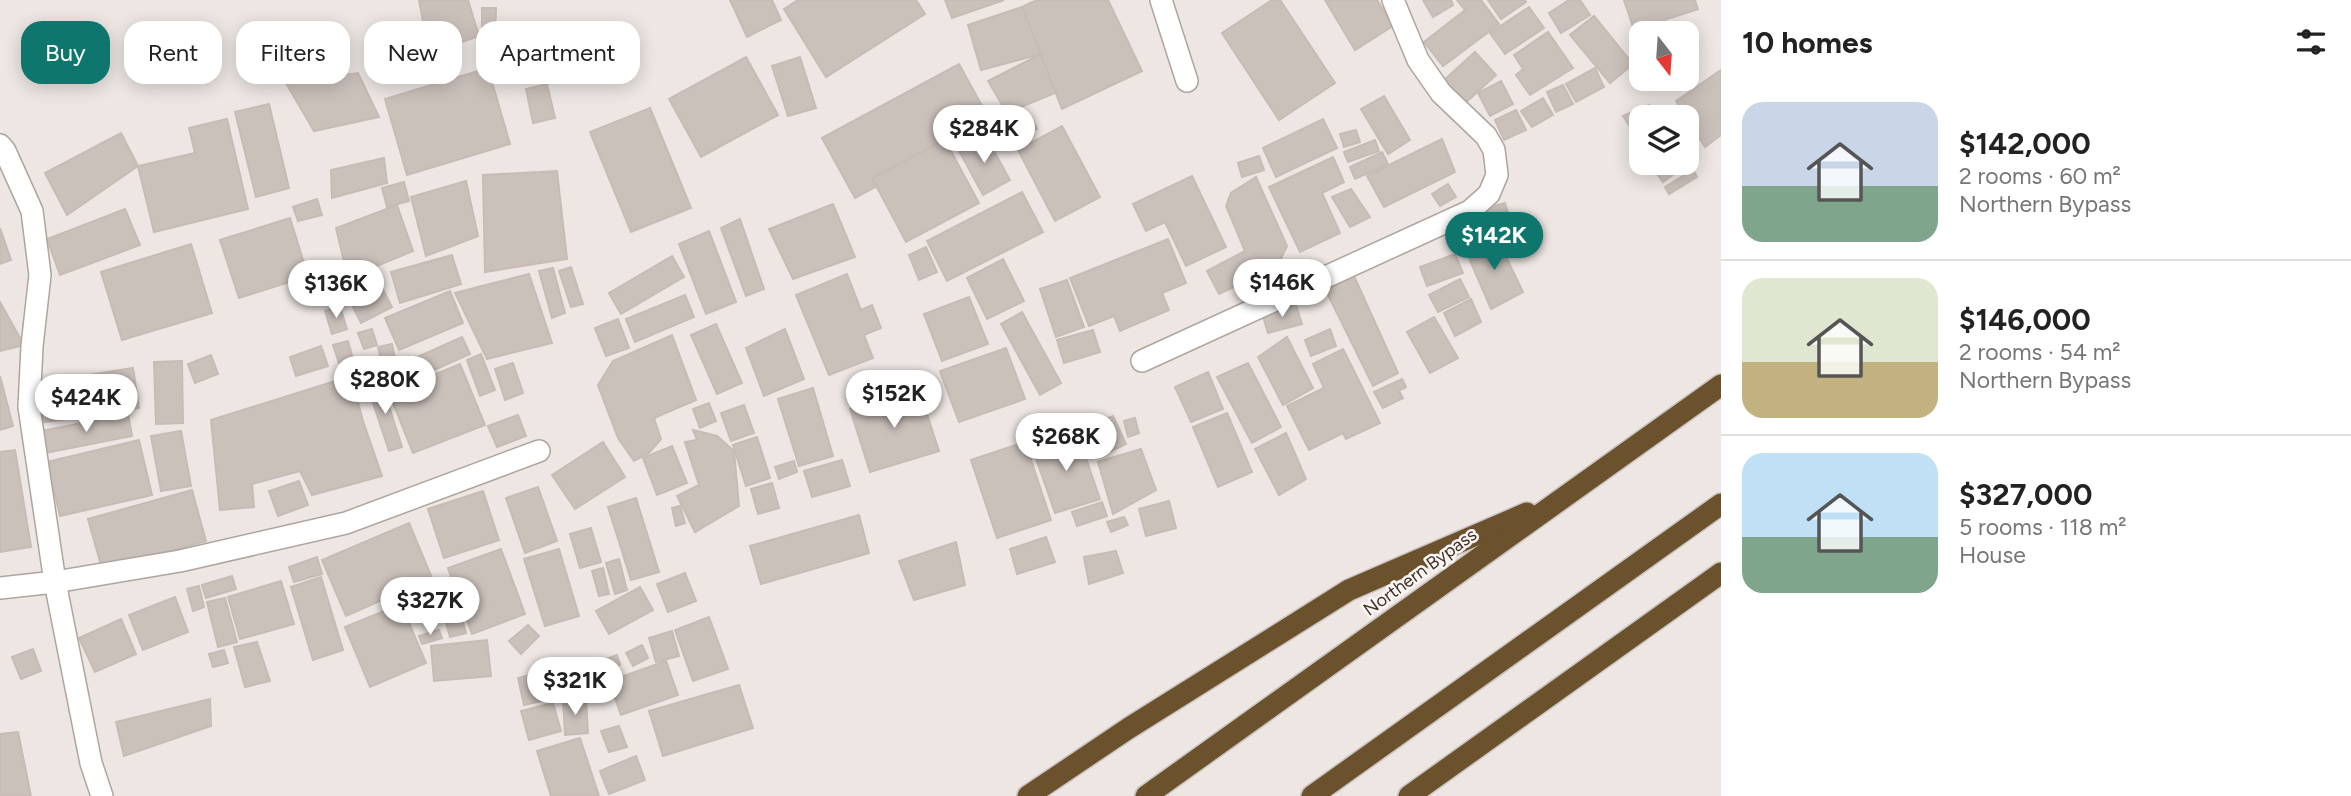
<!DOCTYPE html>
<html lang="en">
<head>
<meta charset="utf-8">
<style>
	body { margin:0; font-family:Figtree,sans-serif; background:#f2f2f2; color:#222; height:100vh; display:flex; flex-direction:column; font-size:26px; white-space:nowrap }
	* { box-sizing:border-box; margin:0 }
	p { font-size:23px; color:#767676 }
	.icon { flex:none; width:38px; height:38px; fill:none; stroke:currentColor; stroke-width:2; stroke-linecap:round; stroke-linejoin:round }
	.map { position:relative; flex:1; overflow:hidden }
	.drawer { display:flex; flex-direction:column; background:#fff; width:630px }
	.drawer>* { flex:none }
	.top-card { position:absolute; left:21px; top:21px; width:665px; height:63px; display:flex; gap:14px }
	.needle { width:46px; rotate:163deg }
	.tools { position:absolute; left:1629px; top:21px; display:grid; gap:14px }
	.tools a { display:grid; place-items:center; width:70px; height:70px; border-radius:14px; background:#fff; box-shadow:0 4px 18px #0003; font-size:35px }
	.price { position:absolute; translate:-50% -60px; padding:0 16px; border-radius:24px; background:#fff; color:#222; font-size:23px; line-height:46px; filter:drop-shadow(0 2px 4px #0008) }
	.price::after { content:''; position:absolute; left:50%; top:42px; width:21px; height:16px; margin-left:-10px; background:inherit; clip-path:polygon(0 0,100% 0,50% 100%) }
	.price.selected { background:#0f766e; color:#fff }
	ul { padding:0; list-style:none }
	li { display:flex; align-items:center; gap:21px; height:175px; padding:0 21px }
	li+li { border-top:2px solid #e0e0e0 }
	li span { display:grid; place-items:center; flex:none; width:196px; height:140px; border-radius:21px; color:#555 }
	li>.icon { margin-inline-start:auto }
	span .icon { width:84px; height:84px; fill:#fffc; stroke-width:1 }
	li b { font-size:30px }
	h2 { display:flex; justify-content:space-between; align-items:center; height:84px; padding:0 21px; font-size:30px }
	.pill { padding:0 24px; border-radius:21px; background:#fff; box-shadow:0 4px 18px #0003; font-size:24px; line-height:63px }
	.pill.selected { background:#0f766e; color:#fff }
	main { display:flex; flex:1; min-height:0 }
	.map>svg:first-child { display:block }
	.building { fill:#cbc1bb; stroke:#c7bcb5; stroke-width:2 }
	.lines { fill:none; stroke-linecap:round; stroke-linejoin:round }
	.street-casing { stroke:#aea59e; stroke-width:24 }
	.highway-casing { stroke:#c9c5c1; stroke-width:24 }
	.street { stroke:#fff; stroke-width:21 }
	.highway { stroke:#6c512d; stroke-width:21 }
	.labels { text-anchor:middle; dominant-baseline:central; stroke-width:5; stroke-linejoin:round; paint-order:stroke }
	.street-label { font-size:18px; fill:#3f3122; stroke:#f9f5f4 }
</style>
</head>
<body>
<main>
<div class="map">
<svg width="1721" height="796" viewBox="0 0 1721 796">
	<rect width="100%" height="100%" fill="#ede6e3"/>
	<g class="building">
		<polygon points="419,0 468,0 479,36 429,53"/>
		<polygon points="730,0 772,0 781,20 747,37"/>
		<polygon points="798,0 916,0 925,14 826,77 784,9"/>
		<polygon points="945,0 1004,0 952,18"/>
		<polygon points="1037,0 1108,0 1142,71 1062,109 1022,7"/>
		<polygon points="1272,0 1280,0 1335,83 1279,120 1222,33"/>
		<polygon points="1325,0 1377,0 1393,26 1355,50"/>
		<polygon points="1423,0 1451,0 1453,5 1433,17"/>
		<polygon points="1457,0 1481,0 1499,24 1443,66 1424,42 1465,10"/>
		<polygon points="1488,0 1525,0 1526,2 1501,19"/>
		<polygon points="1569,0 1580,0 1590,15 1561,33 1549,13"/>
		<polygon points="1624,0 1695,0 1698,9 1634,30"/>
		<polygon points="1022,7 1041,54 981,70 968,25"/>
		<polygon points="1529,7 1544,28 1505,54 1490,33"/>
		<polygon points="482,8 496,8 495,35 482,35"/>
		<polygon points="1594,16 1633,64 1610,83 1570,35"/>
		<polygon points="538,25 542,52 503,57 500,30"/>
		<polygon points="421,32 424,44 401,49 397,37"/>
		<polygon points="1548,32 1573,68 1530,95 1516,75 1523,69 1514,55"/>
		<polygon points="393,40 397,55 377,60 373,46"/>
		<polygon points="1475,52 1496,75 1464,104 1443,81"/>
		<polygon points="1041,54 1055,93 1007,113 988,81"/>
		<polygon points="746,57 778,115 701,157 669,99"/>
		<polygon points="800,57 816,108 788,116 772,66"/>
		<polygon points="959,64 992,124 855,198 822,138"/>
		<polygon points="488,68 510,144 407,175 385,99"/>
		<polygon points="1595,68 1604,87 1576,102 1566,84"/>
		<polygon points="1721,70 1721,135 1705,147 1676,101"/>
		<polygon points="358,73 379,117 314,131 286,83"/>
		<polygon points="1501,81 1513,104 1490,116 1478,93"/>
		<polygon points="547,84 555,118 533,123 526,89"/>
		<polygon points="1563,85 1573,104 1556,112 1547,92"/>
		<polygon points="1384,96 1410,140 1388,154 1361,109"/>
		<polygon points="1543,98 1553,115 1532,127 1521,111"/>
		<polygon points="269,104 289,188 256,197 235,112"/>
		<polygon points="1649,105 1655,117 1642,117 1642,145 1623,116"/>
		<polygon points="650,108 691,208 631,232 590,132"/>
		<polygon points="1516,110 1526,130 1504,140 1495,120"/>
		<polygon points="1031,117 1037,129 1018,136 1013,125"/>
		<polygon points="227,119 248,209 154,232 138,166 195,153 189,128"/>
		<polygon points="1323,119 1337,148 1276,177 1263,148"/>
		<polygon points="1062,126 1100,197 1055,221 1018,150"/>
		<polygon points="1356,130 1360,142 1344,147 1340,134"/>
		<polygon points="121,133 138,166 67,215 45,173"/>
		<polygon points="985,135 1010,180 983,195 958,149"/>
		<polygon points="1442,139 1455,172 1384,207 1367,176"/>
		<polygon points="945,140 979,203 906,242 872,178"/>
		<polygon points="1375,140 1379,151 1348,162 1344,152"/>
		<polygon points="1382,152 1388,164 1355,179 1350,167"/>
		<polygon points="1259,156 1264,170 1242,177 1238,163"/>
		<polygon points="1333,157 1344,182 1322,193 1340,233 1300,252 1269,187"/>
		<polygon points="1687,157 1690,162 1663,182 1653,168 1661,163 1687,163"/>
		<polygon points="384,158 387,183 332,198 331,170"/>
		<polygon points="1693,170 1697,177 1669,194 1665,187"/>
		<polygon points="557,171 567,259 485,272 483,175"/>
		<polygon points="1192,176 1226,247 1186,266 1165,222 1146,231 1133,204"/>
		<polygon points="1256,177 1287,246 1277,267 1219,294 1207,271 1245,251 1226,206 1231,193"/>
		<polygon points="466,181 478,236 426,256 411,197"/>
		<polygon points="404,182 409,201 387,207 382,188"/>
		<polygon points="1448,184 1456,197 1440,206 1432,194"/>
		<polygon points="1351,189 1370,217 1350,227 1332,197"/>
		<polygon points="1022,192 1043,232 947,281 927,241"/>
		<polygon points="317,199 322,215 298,221 293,207"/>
		<polygon points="1505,203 1512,226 1490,232 1484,209"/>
		<polygon points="833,204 855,257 793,279 769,229"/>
		<polygon points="397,205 413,251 348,278 336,228"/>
		<polygon points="125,209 140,245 60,275 47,239"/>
		<polygon points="290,218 308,276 239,298 220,240"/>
		<polygon points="740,219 764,289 746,296 721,228"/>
		<polygon points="0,228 11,260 0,264"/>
		<polygon points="709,231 736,302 706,314 679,244"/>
		<polygon points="1495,234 1523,292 1491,309 1466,251"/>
		<polygon points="1168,239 1186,283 1162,293 1169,310 1120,331 1114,316 1089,326 1070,278"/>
		<polygon points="191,244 212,313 122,340 101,272"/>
		<polygon points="926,247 937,272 919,280 909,255"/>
		<polygon points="1455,254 1463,273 1427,286 1420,267"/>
		<polygon points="452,255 461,284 400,303 391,272"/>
		<polygon points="672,256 684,277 621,314 609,293"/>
		<polygon points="1003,259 1024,301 987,319 967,278"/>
		<polygon points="571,267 583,304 571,307 559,271"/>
		<polygon points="553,268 565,313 552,318 539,271"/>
		<polygon points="529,274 552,343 487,359 455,293"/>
		<polygon points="847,274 861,310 872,305 881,328 864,335 873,358 829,375 796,295"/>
		<polygon points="1354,276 1398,373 1373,386 1326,291"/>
		<polygon points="1460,279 1469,297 1438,312 1429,295"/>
		<polygon points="1067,280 1084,327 1056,337 1040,289"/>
		<polygon points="381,286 392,307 361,323 350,301"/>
		<polygon points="450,291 463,323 399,350 385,318"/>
		<polygon points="685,295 694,317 635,342 626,319"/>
		<polygon points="969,297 988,344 942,361 924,314"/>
		<polygon points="1471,299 1481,322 1455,336 1444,313"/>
		<polygon points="0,302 24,345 0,351"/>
		<polygon points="1296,305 1302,324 1268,333 1262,313"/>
		<polygon points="340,307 347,329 332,334 325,311"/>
		<polygon points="1022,312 1061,383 1040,395 1001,324"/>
		<polygon points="1434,317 1458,358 1430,373 1407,332"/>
		<polygon points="618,319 629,348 606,356 595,328"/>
		<polygon points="716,324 742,383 717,394 691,335"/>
		<polygon points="372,329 377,345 364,349 358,333"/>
		<polygon points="785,329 804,379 764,396 746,348"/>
		<polygon points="1330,329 1336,346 1311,356 1305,340"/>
		<polygon points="1093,330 1100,352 1064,363 1057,340"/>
		<polygon points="672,335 696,400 654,418 661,439 649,453 634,461 618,438 598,385 613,361"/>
		<polygon points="462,337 470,354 423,375 415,358"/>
		<polygon points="1287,337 1313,388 1283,405 1258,357"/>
		<polygon points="348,341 353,359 339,363 333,345"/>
		<polygon points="392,344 396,364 383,368 378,347"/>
		<polygon points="321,346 328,366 296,376 290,357"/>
		<polygon points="1006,348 1025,399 959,422 940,371"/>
		<polygon points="1343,349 1380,423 1346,439 1343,433 1309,450 1287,406 1324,388 1313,364"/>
		<polygon points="481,354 495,390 480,396 467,360"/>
		<polygon points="211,355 218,374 195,383 188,364"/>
		<polygon points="182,361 183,423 156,424 154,362"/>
		<polygon points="513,363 523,393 505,400 495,369"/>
		<polygon points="1248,363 1281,427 1252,443 1217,377"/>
		<polygon points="460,364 485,425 413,453 389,393"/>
		<polygon points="133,368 139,408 44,422 38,383"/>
		<polygon points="1208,372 1223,409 1191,422 1175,387"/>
		<polygon points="0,376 13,426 0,430"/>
		<polygon points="351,376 363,421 382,476 312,495 300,471 252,484 254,507 220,510 211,420"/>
		<polygon points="1402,379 1406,387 1399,391 1403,398 1383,408 1374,392"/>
		<polygon points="381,381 402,447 389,451 367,385"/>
		<polygon points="918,387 939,451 870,472 850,409"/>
		<polygon points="813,388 833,456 799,466 778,399"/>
		<polygon points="709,403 716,421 700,428 693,409"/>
		<polygon points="744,405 754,433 731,441 721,413"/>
		<polygon points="1227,413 1252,472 1218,487 1193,427"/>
		<polygon points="128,414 132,436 45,453 41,431"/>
		<polygon points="518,415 526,436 497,447 488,426"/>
		<polygon points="1113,416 1126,444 1105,454 1090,425"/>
		<polygon points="1135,418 1139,433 1128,437 1124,421"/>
		<polygon points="693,430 717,436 734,451 739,506 695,532 677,496 699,485 685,442 697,440"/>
		<polygon points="181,431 191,486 161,491 151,436"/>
		<polygon points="1077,432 1100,499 1055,513 1032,447"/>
		<polygon points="1286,433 1306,479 1279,495 1255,449"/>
		<polygon points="757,437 770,478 746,486 733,445"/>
		<polygon points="139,440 152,495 60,516 47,462"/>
		<polygon points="603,442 625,477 575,509 552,475"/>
		<polygon points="1025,442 1051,520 997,538 971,460"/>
		<polygon points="672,446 687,483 657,495 643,458"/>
		<polygon points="1141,449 1156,490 1113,514 1098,462"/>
		<polygon points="15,450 31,547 0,552 0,452"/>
		<polygon points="842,460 850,486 812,497 804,471"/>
		<polygon points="794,461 797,472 779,479 775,467"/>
		<polygon points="299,481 308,505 278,516 269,491"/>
		<polygon points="772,483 779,508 758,514 751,489"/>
		<polygon points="538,487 557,541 525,553 506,498"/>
		<polygon points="192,490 206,541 102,569 88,519"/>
		<polygon points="483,491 499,540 444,558 428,509"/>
		<polygon points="636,498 659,572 631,580 608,507"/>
		<polygon points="1169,501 1176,528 1146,536 1139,509"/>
		<polygon points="1102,502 1107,516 1077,526 1072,512"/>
		<polygon points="680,506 685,523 676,526 672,508"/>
		<polygon points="859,515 869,553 761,584 750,546"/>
		<polygon points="1124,517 1128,525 1111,532 1107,522"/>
		<polygon points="409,523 432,578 346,616 322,560"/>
		<polygon points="591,528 601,562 580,568 570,534"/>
		<polygon points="1046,537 1055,562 1017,574 1010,549"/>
		<polygon points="956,542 965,585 914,600 899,561"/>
		<polygon points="501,549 525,614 472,634 448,568"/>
		<polygon points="559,549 579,616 545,626 524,559"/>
		<polygon points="1116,551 1123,573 1089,584 1084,557"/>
		<polygon points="317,557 322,574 294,582 289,567"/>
		<polygon points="619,559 627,590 615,594 606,563"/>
		<polygon points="603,568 609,594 599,596 592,571"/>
		<polygon points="685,573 696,601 668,612 657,584"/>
		<polygon points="232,576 236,589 206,598 202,585"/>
		<polygon points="321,577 343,650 313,660 291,587"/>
		<polygon points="281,581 294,624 240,639 228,597"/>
		<polygon points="199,586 204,607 193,611 187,589"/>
		<polygon points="640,587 653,610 609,634 596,611"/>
		<polygon points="455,593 466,633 450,637 439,597"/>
		<polygon points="175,597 188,632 143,650 129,615"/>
		<polygon points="225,598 237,642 218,647 207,602"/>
		<polygon points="401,604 426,663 370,687 345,627"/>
		<polygon points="709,617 728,669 693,681 675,630"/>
		<polygon points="121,619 136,654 95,672 79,638"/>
		<polygon points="528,625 539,636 521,654 509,641"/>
		<polygon points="439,630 442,638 422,644 419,636"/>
		<polygon points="672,631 679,656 656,662 649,638"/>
		<polygon points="487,640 491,676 434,681 431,646"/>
		<polygon points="257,642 270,681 245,687 234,647"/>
		<polygon points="642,645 648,658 633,666 626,653"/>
		<polygon points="33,649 41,671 21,679 12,657"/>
		<polygon points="224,650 228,663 213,667 209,654"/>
		<polygon points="617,655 620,665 608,671 603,660"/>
		<polygon points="666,661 678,695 621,715 609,681"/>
		<polygon points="543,672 550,699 524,705 518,678"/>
		<polygon points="739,685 753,728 663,756 649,711"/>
		<polygon points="210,699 211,726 124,756 116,722"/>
		<polygon points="586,699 588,733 565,735 563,700"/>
		<polygon points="553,703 561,731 529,740 521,711"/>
		<polygon points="619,726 627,747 609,752 601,731"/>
		<polygon points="18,732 31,796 0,796 0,734"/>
		<polygon points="580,738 599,796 551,796 537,751"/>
		<polygon points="636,756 645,780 609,794 600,771"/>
	</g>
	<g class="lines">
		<defs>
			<g id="street">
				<polyline points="1161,0 1187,81"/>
				<polyline points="0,145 5,151 32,211 40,275 32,346 29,407 55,582 91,763 102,796"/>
				<polyline points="1142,361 1470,211 1489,194 1497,175 1494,150 1486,136 1441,93 1418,60 1393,0"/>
				<polyline points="0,588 55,582 180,561 346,523 539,451"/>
			</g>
			<g id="highway">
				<polyline points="1028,796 1129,728 1349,590 1527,513"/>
				<polyline points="1146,796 1721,385"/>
				<polyline points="1312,796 1721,504"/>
				<polyline points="1409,796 1721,573"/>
			</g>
		</defs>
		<use href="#street" class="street-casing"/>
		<use href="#highway" class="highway-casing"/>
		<use href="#street" class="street"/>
		<use href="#highway" class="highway"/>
	</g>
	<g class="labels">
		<g class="street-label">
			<text transform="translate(1420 572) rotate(-36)">Northern Bypass</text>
		</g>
	</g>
</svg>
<div class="tools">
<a><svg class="needle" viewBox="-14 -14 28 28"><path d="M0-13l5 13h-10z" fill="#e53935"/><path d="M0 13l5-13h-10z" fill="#767676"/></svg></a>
<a><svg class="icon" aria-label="layers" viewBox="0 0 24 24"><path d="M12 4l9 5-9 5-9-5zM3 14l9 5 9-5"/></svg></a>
</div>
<b class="price" style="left:984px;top:165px">$284K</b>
<b class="price selected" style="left:1494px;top:272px">$142K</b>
<b class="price" style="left:1282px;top:319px">$146K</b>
<b class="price" style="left:336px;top:320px">$136K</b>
<b class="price" style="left:385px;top:416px">$280K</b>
<b class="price" style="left:894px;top:430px">$152K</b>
<b class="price" style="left:86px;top:434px">$424K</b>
<b class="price" style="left:1066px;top:473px">$268K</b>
<b class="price" style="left:430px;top:637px">$327K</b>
<b class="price" style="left:575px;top:717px">$321K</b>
<div class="top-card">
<a class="pill selected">Buy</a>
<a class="pill">Rent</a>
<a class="pill">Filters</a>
<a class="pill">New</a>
<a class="pill">Apartment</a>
</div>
</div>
<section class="drawer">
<h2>10 homes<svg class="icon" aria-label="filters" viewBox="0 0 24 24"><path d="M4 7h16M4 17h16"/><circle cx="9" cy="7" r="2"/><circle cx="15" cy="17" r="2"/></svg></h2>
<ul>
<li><span style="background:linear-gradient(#c9d6e8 60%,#7fa58c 0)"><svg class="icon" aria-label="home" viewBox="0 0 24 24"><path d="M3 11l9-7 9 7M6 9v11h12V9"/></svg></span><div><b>$142,000</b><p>2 rooms · 60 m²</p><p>Northern Bypass</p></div></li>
<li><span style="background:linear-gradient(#dfe7d0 60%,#c2b280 0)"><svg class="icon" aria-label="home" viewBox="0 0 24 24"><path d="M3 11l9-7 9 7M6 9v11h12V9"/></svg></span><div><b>$146,000</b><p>2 rooms · 54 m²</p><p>Northern Bypass</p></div></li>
<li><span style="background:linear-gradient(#bfe0f5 60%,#7fa58c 0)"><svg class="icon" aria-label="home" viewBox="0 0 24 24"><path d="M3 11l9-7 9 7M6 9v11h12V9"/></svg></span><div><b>$327,000</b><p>5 rooms · 118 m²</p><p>House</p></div></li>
</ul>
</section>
</main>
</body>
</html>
